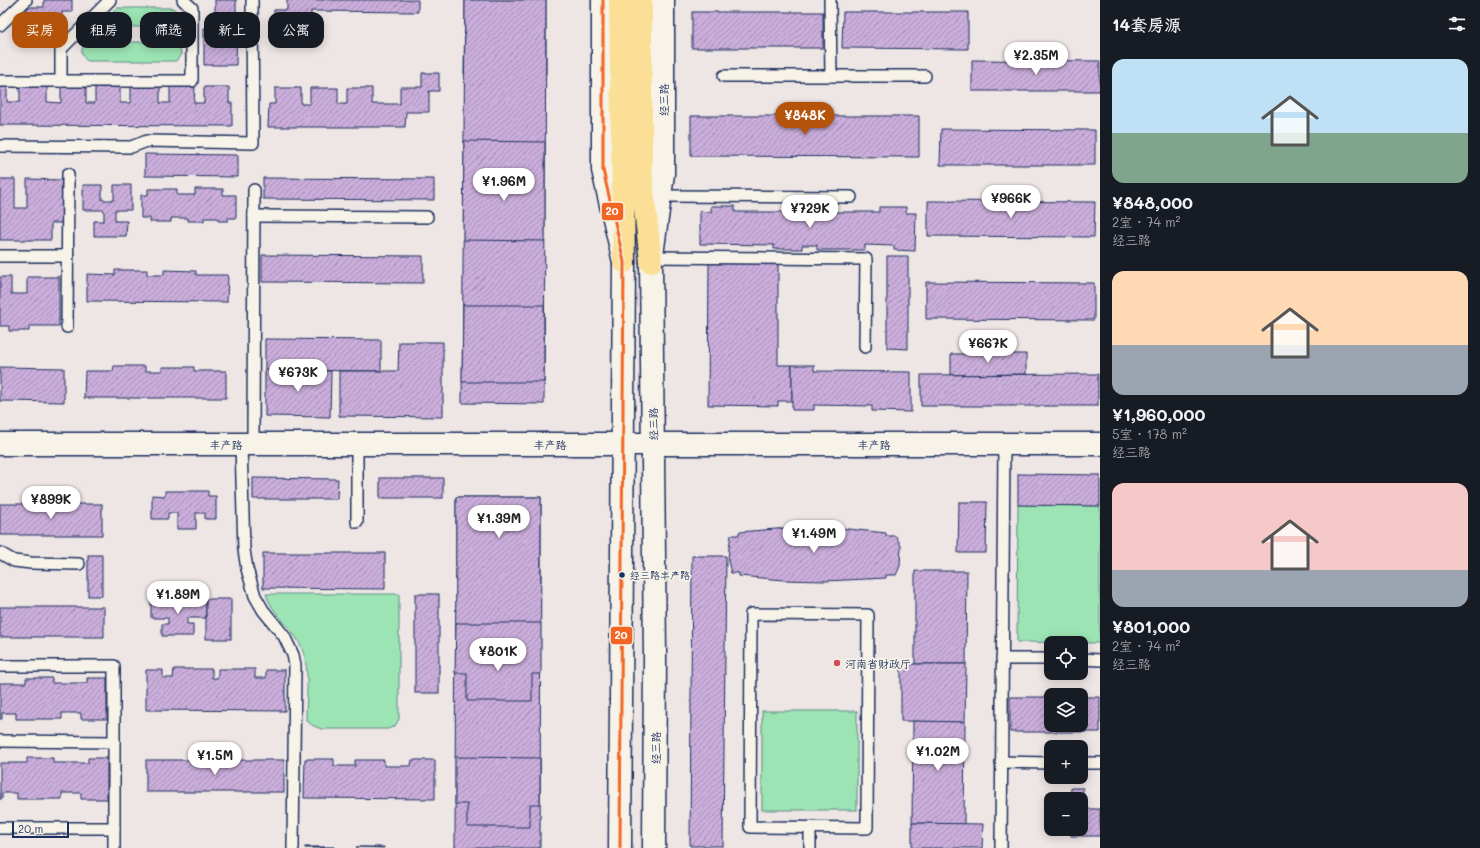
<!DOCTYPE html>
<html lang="zh">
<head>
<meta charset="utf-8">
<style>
	body { margin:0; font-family:Mali,"LXGW WenKai TC",sans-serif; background:#242831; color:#f1f3f6; height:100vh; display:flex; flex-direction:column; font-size:15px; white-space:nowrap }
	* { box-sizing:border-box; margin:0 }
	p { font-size:13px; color:#9ea1a6 }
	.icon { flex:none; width:22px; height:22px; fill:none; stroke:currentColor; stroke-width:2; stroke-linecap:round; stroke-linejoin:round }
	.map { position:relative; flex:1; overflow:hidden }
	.drawer { display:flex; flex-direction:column; background:#171b24; width:380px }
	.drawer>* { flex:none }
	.guide { position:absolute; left:12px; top:12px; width:380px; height:36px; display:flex; gap:8px }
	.fabs { position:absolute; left:1044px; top:636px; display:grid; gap:8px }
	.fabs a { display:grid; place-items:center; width:44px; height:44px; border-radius:8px; background:#171b24; box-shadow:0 2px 10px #0003; font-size:20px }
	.scale { position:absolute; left:12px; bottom:10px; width:57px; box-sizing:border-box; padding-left:4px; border:2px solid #1b2f5e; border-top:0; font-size:11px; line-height:14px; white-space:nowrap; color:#1b2f5e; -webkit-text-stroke:3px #f7f3e8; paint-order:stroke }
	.price { position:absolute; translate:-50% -34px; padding:0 9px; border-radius:14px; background:#fff; color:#222; font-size:13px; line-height:26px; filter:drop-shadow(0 1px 2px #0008) }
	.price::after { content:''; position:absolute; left:50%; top:24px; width:12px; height:9px; margin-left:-6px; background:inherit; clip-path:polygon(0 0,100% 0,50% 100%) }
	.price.selected { background:#b45309; color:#fff }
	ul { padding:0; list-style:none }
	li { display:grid; align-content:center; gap:8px; height:212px; padding:0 12px }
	li span { display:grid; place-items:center; height:124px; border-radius:12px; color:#555 }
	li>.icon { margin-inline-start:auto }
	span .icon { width:72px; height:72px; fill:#fffc; stroke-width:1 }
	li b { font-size:17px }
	h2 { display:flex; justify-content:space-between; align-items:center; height:48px; padding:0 12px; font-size:17px }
	.chip { padding:0 14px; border-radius:12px; background:#171b24; box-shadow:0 2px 10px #0003; font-size:14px; line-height:36px }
	.chip.selected { background:#b45309; color:#fff }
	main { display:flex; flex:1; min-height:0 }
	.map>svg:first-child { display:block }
	.green { fill:#9ce4b3; stroke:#5c8a88 }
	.building { fill:url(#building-hatch); stroke:#1b2f5e }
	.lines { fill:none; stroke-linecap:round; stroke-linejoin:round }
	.service-casing { stroke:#1b2f5e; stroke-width:14 }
	.tertiary-casing { stroke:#1b2f5e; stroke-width:25 }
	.secondary-casing { stroke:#1b2f5e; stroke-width:25 }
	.trunk-casing { stroke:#1b2f5e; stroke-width:25 }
	.service { stroke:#f7f3e8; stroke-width:11 }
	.tertiary { stroke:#f7f3e8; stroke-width:22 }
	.secondary { stroke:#f7f3e8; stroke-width:22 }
	.trunk { stroke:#fbdf96; stroke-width:22 }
	.bus-1-casing { stroke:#f7f3e8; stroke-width:6 }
	.bus-1 { stroke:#f26522; stroke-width:3 }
	.bus-dot { fill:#1b2f5e; stroke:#f7f3e8; stroke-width:1.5 }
	.poi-dot { fill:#d1495b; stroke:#f7f3e8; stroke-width:1.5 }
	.labels { text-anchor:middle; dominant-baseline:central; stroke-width:3.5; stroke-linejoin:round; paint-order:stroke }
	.bus-label { font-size:10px; fill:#1b2f5e; stroke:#f7f3e8; text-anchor:start }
	.street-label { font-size:11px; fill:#1b2f5e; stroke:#f7f3e8 }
	.poi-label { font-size:11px; fill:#1b2f5e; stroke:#f7f3e8; text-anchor:start }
	.line-badge { stroke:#f7f3e8; stroke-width:1.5 }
	.badge-label { font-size:11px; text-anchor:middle; font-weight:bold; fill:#fff }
</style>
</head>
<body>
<main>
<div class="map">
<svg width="1100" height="848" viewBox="0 0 1100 848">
	<defs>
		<pattern id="building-hatch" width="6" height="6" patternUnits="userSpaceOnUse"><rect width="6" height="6" fill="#cbaedb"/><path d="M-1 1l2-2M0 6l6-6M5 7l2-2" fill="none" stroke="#a48eb5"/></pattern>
	</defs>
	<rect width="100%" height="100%" fill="#eee5e5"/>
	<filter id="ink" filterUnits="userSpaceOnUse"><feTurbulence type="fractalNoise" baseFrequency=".025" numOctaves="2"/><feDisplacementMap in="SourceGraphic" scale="8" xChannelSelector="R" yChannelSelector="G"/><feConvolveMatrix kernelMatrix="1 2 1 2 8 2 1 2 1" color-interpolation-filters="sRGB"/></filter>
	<g filter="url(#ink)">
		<g class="green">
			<path d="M117,8h56l4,4 1,8 -5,7h-56c-7,-7 -6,-13 0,-19z"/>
			<path d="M87,42h89l3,3 2,9 -5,7h-89c-7,-7 -7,-12 0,-19z"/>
			<polygon points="1018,505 1100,506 1100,643 1017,642"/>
			<path d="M266,594h133v125l-4,7 -7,3h-67l-9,-4 -6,-5c0,-26 6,-59 -9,-81 -10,-16 -26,-28 -31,-45z"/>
			<rect x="762" y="711" width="95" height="99"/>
		</g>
		<g class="building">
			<polygon points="44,0 72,0 72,12 62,12 62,27 48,27 48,42 27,41 27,7 44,7"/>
			<rect x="215" y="0" width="21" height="15"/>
			<polygon points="287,0 418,0 418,12 311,11 311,29 274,28 274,10 287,10"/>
			<polygon points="465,0 546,0 546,74 464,74"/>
			<polygon points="465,0 546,0 544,404 462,403"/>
			<rect x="692" y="12" width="131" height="36"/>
			<polygon points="843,12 968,12 968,49 842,48"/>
			<polygon points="204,28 237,28 236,65 204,65"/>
			<polygon points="972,60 1100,61 1100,91 972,91"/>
			<polygon points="422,73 439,73 439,91 429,91 429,112 406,112 405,127 268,127 269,104 275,104 275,88 301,88 301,104 310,104 310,88 338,88 338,104 347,104 347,88 372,88 372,104 400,104 400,87 422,87"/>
			<polygon points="0,86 7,86 7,102 20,102 20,86 47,86 47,102 61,103 61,87 86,87 86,103 95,103 95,87 120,87 120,103 131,103 131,87 160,87 160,103 170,103 170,87 195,87 194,103 204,103 204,87 229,87 229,103 232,103 232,126 0,125"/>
			<polygon points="691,116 919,116 919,157 691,156"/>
			<polygon points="941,129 1095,130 1095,165 940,165"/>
			<polygon points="464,141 545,142 545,241 463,240"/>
			<polygon points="145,154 238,155 238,177 145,176"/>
			<polygon points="263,178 434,179 434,200 263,199"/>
			<polygon points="0,179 15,179 15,208 27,208 27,179 62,180 62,223 51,223 51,240 0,240"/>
			<polygon points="83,185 102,185 102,200 114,200 114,185 131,185 131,210 115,210 115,221 127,221 126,236 94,236 94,221 104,221 104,210 83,210"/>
			<polygon points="148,189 177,189 177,195 195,195 195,189 223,189 223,195 236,195 236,218 228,218 228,221 218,221 218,218 204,218 204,221 188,221 188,218 171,218 171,222 150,222 150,218 141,218 141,195 148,195"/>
			<polygon points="928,201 1095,202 1094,237 928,236"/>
			<polygon points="711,206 735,206 735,212 879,212 879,207 906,207 906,213 916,213 915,251 894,250 894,246 865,245 865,250 817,250 817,245 802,245 802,249 774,249 774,245 700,244 700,211 711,212"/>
			<polygon points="262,255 423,256 423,283 262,282"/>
			<polygon points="887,256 908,256 908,349 887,348"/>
			<polygon points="709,262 778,263 778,365 792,365 792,401 778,401 778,406 708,405"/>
			<polygon points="115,270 147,270 147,275 164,275 164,270 196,271 196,275 228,275 227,302 87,301 87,274 115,275"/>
			<polygon points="0,277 11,277 11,294 27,294 27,277 59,277 59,326 29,326 29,331 9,331 9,326 0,326"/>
			<polygon points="926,282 1094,283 1094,320 926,319"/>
			<polygon points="463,305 544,305 544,382 462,382"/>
			<polygon points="265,339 381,340 381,371 265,370"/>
			<polygon points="399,342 443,342 443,417 339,416 339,371 398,371"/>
			<polygon points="951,354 1026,354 1026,374 951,375"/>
			<polygon points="792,365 814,365 814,371 911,372 911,412 872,411 872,406 814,405 814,410 792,410"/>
			<polygon points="114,366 145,366 145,371 162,371 162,367 194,367 194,371 226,371 226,398 84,398 85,371 113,371"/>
			<polygon points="0,367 64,368 64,402 0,401"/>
			<polygon points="265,370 331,371 330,417 265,416"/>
			<polygon points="1098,374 1098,406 921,406 921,375"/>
			<polygon points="1018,474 1100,475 1100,506 1018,505"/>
			<polygon points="253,478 338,479 337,499 253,499"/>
			<rect x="380" y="478" width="63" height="20"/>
			<polygon points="165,491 208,491 208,496 216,496 216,519 205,519 205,513 196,513 196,529 177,529 177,513 168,513 168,519 152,519 152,495 165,496"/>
			<polygon points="456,497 541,497 541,582 456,581"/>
			<polygon points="456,497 541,497 540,848 455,848"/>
			<polygon points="959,502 987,502 986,553 958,553"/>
			<rect x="0" y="504" width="102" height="31"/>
			<polygon points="788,528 839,528 886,533 886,536 896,536 901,546 900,566 896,575 886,575 886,578 825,581 784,580 739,576 739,573 731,573 728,561 729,548 731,535 739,535 739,532"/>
			<polygon points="263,553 385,553 385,589 263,588"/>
			<rect x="88" y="555" width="14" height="41"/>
			<polygon points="692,556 726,556 723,846 690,846"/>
			<polygon points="915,571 967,571 966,664 915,664"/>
			<rect x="415" y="594" width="24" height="99"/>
			<polygon points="151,599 206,599 206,618 187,618 187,624 193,624 193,636 162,636 162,624 168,624 168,618 151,618"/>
			<rect x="206" y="599" width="25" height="40"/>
			<rect x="0" y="607" width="104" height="30"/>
			<polygon points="456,623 541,623 541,674 532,674 532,701 467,701 467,673 455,673"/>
			<polygon points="901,664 966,664 965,722 901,721"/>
			<polygon points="174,669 212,669 212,678 218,678 218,669 255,669 255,678 266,678 266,670 285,670 285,711 146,710 146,670 163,670 163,678 173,678"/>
			<polygon points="26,678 52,678 52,683 87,683 87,678 107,678 107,719 81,719 81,713 62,713 62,719 16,719 16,713 2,713 2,719 0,719 0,683 26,683"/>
			<rect x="1054" y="690" width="22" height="5"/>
			<polygon points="1010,697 1051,697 1051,725 1081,725 1081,697 1100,697 1100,732 1010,732"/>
			<polygon points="913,721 965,722 964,824 912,823"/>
			<polygon points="455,757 540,758 540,804 530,804 530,827 467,827 467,804 455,804"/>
			<polygon points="27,758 53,758 53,763 88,763 88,758 107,758 107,799 81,799 81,793 62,793 62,799 17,799 17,793 2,793 2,799 0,799 0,763 27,763"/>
			<polygon points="305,759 334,759 334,766 355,766 355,760 384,760 384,766 411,766 412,760 435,760 435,799 304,798"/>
			<rect x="146" y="760" width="138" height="32"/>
			<polygon points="1071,788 1083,788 1083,809 1100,809 1100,836 1071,836 1071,829 1081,829 1081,799 1071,799"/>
			<polygon points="912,823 983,824 982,848 912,848"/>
			<rect x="305" y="847" width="29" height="1"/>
			<polygon points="356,847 384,847 384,848"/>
		</g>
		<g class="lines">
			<defs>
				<g id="service">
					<polyline points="830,0 831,76"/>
					<polyline points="0,25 26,0"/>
					<polyline points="724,76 925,76"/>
					<polyline points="0,81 192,81 192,8 183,0"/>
					<polyline points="61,81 61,49 110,0"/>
					<polyline points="0,146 131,147 147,141 253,143 252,0"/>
					<polyline points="660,196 851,197"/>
					<polyline points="254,216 427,217"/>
					<polyline points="0,256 68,256"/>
					<polyline points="652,257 866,259 865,347"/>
					<polyline points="67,327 68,174"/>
					<polyline points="241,444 244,550 247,569 255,596 263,610 284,636 293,655 295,665 293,848"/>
					<polyline points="253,444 254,190"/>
					<polyline points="357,522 357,444"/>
					<polyline points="0,553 14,561 31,563 79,564"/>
					<polygon points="751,614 868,615 867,828 750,827"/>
					<polyline points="1002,659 1051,659"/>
					<polyline points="1081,659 1100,660"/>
					<polyline points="0,666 114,666 114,848"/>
					<polyline points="0,741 114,742"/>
					<polyline points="1001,762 1051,763"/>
					<polyline points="1081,763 1100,763"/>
					<polyline points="0,828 114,828"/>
					<polyline points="810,848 810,828"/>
					<polyline points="1001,848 1004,444"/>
				</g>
				<polyline id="tertiary" points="0,444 1100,444"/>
				<g id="secondary">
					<polyline points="603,0 603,170 624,262 620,848"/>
					<polyline points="654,848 655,656 651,262 663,174 663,0"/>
				</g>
				<g id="trunk">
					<polyline points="620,0 624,262"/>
					<polyline points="641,0 641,172 651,262"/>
				</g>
			</defs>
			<use href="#service" class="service-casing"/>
			<use href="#tertiary" class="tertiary-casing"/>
			<use href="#secondary" class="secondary-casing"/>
			<use href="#trunk" class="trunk-casing"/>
			<use href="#service" class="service"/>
			<use href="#tertiary" class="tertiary"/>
			<use href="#secondary" class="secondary"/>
			<use href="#trunk" class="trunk"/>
			<defs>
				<polyline id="bus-1" points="603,0 603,170 624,262 620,848"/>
			</defs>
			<use href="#bus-1" class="bus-1-casing"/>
			<use href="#bus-1" class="bus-1"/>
		</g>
	</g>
	<circle class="bus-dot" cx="622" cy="575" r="3.5"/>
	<circle class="poi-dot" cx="837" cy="663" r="4"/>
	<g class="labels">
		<g class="bus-label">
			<text x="630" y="575">经三路丰产路</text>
		</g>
		<g class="street-label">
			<text transform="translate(663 100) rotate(-90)">经三路</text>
			<text transform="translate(653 424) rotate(-91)">经三路</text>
			<text x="226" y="444">丰产路</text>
			<text x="550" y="444">丰产路</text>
			<text x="874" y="444">丰产路</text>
			<text transform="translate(655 748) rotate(-90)">经三路</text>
		</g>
		<g class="poi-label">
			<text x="845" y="663">河南省财政厅</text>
		</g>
	</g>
	<g class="line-badge">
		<rect x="601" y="202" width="23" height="19" rx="4" fill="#f26522"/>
		<rect x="610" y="626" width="23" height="19" rx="4" fill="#f26522"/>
	</g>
	<g class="badge-label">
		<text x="612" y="215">20</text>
		<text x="621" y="639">20</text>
	</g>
</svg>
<div class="fabs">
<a><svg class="icon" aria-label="locate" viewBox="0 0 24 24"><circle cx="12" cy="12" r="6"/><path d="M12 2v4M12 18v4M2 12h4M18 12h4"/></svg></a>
<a><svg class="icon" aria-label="layers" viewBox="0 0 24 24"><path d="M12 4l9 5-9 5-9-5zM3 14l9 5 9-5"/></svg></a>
<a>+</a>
<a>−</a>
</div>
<div class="scale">20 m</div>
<b class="price" style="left:1036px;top:76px">¥2.35M</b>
<b class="price selected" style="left:805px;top:136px">¥848K</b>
<b class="price" style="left:504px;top:202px">¥1.96M</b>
<b class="price" style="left:1011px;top:219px">¥966K</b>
<b class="price" style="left:810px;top:229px">¥729K</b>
<b class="price" style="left:988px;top:364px">¥667K</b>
<b class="price" style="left:298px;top:393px">¥673K</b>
<b class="price" style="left:51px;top:520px">¥899K</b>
<b class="price" style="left:499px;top:539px">¥1.39M</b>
<b class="price" style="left:814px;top:554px">¥1.49M</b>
<b class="price" style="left:178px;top:615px">¥1.89M</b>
<b class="price" style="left:498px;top:672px">¥801K</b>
<b class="price" style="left:938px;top:772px">¥1.02M</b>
<b class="price" style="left:215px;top:776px">¥1.5M</b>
<div class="guide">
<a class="chip selected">买房</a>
<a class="chip">租房</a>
<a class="chip">筛选</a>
<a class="chip">新上</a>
<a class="chip">公寓</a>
</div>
</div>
<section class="drawer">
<h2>14套房源<svg class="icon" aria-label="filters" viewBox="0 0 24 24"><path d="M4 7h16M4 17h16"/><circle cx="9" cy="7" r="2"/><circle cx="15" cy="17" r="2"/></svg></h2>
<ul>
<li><span style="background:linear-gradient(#bfe0f5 60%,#7fa58c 0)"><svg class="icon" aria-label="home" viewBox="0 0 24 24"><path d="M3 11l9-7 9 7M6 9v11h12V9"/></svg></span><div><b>¥848,000</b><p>2室 · 74 m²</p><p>经三路</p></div></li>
<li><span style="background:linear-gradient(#ffd9b3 60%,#9aa5b1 0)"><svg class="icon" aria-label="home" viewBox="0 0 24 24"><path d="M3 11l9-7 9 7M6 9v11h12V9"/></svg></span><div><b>¥1,960,000</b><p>5室 · 178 m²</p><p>经三路</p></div></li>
<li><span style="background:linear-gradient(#f6c9c9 70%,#9aa5b1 0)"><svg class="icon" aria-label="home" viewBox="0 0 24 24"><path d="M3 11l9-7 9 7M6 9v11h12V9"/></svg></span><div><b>¥801,000</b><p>2室 · 74 m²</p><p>经三路</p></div></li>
</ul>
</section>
</main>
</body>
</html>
